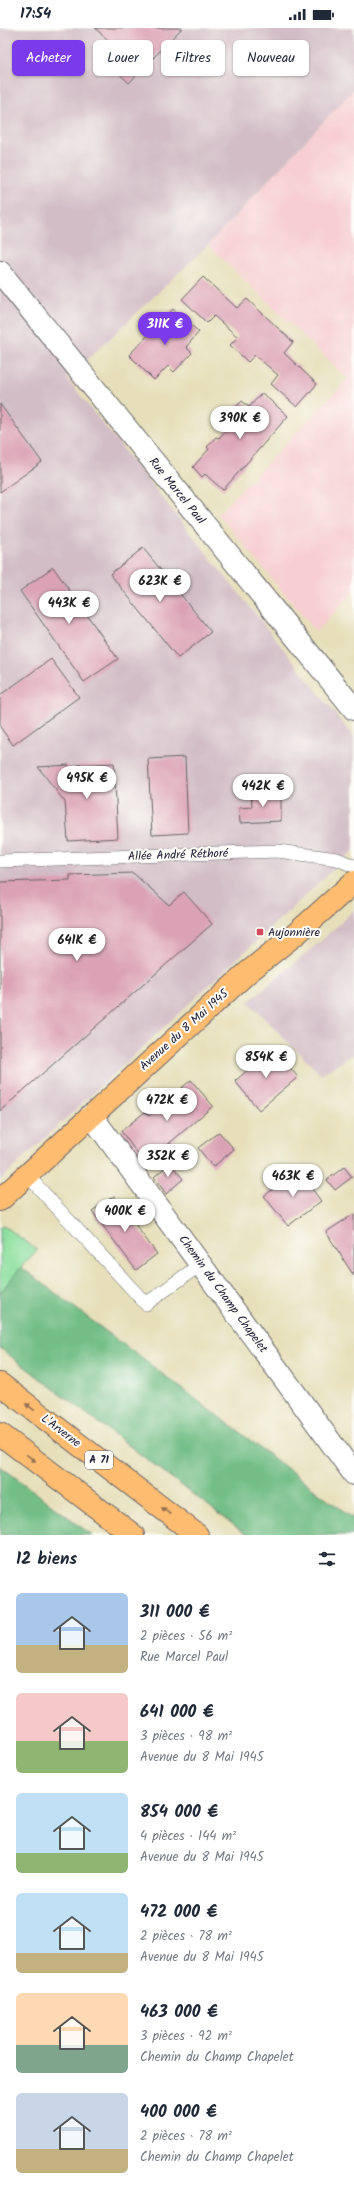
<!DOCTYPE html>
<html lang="fr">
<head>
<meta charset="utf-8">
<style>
	body { margin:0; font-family:Kalam,sans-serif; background:#f2f2f3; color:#1f2937; height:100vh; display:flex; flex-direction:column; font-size:15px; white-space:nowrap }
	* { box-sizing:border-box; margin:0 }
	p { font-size:13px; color:#747a83 }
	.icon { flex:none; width:22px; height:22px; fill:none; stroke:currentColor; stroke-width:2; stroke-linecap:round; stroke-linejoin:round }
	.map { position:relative; height:1507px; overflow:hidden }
	.panel { display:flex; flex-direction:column; background:#fff; flex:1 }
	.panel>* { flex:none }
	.hud { position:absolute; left:12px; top:12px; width:330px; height:36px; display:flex; gap:8px }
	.price { position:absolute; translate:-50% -34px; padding:0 9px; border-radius:14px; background:#fff; color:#222; font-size:13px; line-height:26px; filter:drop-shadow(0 1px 2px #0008) }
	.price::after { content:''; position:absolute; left:50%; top:24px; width:12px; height:9px; margin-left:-6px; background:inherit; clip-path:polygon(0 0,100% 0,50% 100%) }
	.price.on { background:#7c3aed; color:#fff }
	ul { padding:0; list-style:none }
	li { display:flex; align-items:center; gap:12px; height:100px; padding:0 16px }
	li span { display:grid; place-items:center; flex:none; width:112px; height:80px; border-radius:6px; color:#555 }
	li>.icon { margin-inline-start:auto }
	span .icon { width:48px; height:48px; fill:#fffc; stroke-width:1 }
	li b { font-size:17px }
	h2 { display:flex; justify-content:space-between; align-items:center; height:48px; padding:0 16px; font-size:17px }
	.pill { padding:0 14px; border-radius:6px; background:#fff; box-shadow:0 1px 3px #0004; font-size:14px; line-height:36px }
	.pill.on { background:#7c3aed; color:#fff }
	.status { display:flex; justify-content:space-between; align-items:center; height:28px; padding:0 20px; background:#fff; direction:ltr }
	.status svg { height:11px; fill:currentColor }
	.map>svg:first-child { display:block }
	.built { fill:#f7cfd2 }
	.industrial { fill:#d2bdc6 }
	.green { fill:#8fe0a0; stroke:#58816e }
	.forest { fill:#73be86; stroke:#4a7060 }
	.building { fill:#dba2b5 }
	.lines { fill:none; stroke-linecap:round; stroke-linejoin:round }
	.service-casing { stroke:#676467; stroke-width:14 }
	.minor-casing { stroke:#676467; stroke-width:24 }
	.primary-casing { stroke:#676467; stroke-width:24 }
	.motorway-casing { stroke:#676467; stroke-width:24 }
	.service { stroke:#fff; stroke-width:13 }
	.minor { stroke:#fff; stroke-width:22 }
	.primary { stroke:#fdbc6f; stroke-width:22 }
	.motorway { stroke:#fdbc6f; stroke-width:22 }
	.oneway { fill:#906f55 }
	.poi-dot { fill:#d1495b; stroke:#fdfcf7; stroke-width:1.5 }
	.labels { text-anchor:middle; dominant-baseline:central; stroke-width:4; stroke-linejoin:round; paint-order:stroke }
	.shield { fill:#fdfcf7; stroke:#646373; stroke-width:1 }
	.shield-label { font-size:11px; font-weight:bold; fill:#22223b }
	.street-label { font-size:12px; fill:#22223b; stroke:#fdfcf7 }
	.poi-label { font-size:12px; fill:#22223b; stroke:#fdfcf7; text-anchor:start }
</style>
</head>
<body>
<div class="status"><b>17:54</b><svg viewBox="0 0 49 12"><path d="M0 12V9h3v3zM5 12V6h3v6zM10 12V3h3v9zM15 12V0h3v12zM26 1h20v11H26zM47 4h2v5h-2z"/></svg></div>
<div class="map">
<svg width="354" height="1507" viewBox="0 0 354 1507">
	<rect width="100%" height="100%" fill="#fdfcf7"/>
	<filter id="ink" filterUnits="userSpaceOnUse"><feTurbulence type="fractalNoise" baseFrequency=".025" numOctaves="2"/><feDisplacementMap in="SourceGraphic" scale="8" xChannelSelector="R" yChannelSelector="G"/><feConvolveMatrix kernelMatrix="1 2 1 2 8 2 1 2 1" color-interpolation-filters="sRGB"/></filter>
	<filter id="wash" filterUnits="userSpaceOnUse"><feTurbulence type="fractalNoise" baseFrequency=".012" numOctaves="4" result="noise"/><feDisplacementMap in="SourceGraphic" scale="16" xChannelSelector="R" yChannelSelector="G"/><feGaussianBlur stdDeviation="0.9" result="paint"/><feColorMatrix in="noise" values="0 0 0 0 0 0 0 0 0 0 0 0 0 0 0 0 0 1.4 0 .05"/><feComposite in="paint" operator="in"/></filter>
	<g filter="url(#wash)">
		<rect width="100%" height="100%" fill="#e6dfba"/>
		<polygon class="built" points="354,61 354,564 316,604 218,486 348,351 208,217"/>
		<g class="industrial">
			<polygon points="0,0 354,0 354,61 208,217 67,351 354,709 354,822 0,1152"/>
			<polygon points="354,882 354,1026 321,1047 248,974 321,913"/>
		</g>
		<polygon class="green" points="3,1197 37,1222 21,1239 0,1265 0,1199"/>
		<g class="forest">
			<polygon points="21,1239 354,1491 354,1507 247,1507 0,1320 0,1265"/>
			<polygon points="0,1438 92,1507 0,1507"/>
		</g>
		<g id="blocks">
			<g class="building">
				<polygon points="95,0 182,0 129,55 99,26 110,14"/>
				<polygon points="203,249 237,280 247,271 293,314 284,325 317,356 297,379 271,356 278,347 255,327 248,334 230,317 238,309 214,288 207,295 182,271"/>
				<polygon points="173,281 199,304 186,319 192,325 174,344 168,338 154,352 129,327"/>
				<polygon points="262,365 288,388 223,462 205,446 202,449 193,439 209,421 207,419 216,409 219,410 231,397 225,390 242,373 249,379"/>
				<polygon points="0,376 42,434 0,464"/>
				<polygon points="143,520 211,604 178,630 110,546"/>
				<polygon points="53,539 118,631 84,654 20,563"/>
				<polygon points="51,631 79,669 13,717 0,699 0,667"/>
				<polygon points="185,729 188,805 152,807 148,731"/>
				<polygon points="114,735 118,810 68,813 65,774 38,739 69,737 69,743 78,742 78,737"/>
				<polygon points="281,763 281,793 240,795 239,780 252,779 251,764"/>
				<polygon points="133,845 169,877 184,864 212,896 0,1083 0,854 70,852 70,847"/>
				<polygon points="273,1020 298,1049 259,1082 235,1053"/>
				<polygon points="191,1052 213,1078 145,1136 121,1103 145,1084 149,1088"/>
				<polygon points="219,1104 234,1121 213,1139 198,1120"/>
				<polygon points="170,1135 183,1151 166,1166 154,1149"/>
				<polygon points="344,1139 352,1149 335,1162 327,1152"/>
				<polygon points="298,1142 321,1173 288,1198 264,1168"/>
				<polygon points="114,1168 157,1226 136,1242 92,1183"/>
				<polygon points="354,1186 354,1248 326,1204"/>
			</g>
		</g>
	</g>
	<g filter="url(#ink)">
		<use href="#blocks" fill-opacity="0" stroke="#676467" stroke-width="1"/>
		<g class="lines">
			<defs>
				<g id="service">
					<polyline points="0,833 278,823 337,831 354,838"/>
					<polyline points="27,1147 146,1276 201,1236"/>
				</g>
				<g id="minor">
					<polyline points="0,244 354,681"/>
					<polyline points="91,1087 354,1446"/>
				</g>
				<polyline id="primary" points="0,1172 247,945 297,905 354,854"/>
				<g id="motorway">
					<polyline points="0,1356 197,1507"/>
					<polyline points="0,1406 133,1507"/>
				</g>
			</defs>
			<use href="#service" class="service-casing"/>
			<use href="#minor" class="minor-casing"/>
			<use href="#primary" class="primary-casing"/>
			<use href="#motorway" class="motorway-casing"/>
			<use href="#service" class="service"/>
			<use href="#minor" class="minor"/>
			<use href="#primary" class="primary"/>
			<use href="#motorway" class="motorway"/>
		</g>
		<defs><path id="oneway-solid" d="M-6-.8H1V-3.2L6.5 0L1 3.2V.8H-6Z"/></defs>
		<g class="oneway">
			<use href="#oneway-solid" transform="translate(30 1379) rotate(-143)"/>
			<use href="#oneway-solid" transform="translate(31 1430) rotate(37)"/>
			<use href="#oneway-solid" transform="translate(166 1483) rotate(-143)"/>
		</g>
	</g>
	<rect class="poi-dot" x="256" y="900" width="8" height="8" rx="2"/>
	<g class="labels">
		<rect class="shield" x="85" y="1423" width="28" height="18" rx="3"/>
		<g class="shield-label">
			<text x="99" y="1432">A 71</text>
		</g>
		<g class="street-label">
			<text transform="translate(177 463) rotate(51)">Rue Marcel Paul</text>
			<text transform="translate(178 827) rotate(-2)">Allée André Réthoré</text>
			<text transform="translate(184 1002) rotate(-42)">Avenue du 8 Mai 1945</text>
			<text transform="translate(223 1266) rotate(54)">Chemin du Champ Chapelet</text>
			<text transform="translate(61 1403) rotate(37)">L'Arverne</text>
		</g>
		<g class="poi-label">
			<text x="268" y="904">Aujonnière</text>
		</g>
	</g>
</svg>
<b class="price on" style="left:165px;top:318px">311K €</b>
<b class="price" style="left:240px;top:412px">390K €</b>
<b class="price" style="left:160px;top:575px">623K €</b>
<b class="price" style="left:69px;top:597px">443K €</b>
<b class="price" style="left:87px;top:772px">495K €</b>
<b class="price" style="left:263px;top:780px">442K €</b>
<b class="price" style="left:77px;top:934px">641K €</b>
<b class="price" style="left:266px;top:1051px">854K €</b>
<b class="price" style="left:167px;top:1094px">472K €</b>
<b class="price" style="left:168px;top:1150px">352K €</b>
<b class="price" style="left:293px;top:1170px">463K €</b>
<b class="price" style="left:125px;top:1205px">400K €</b>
<div class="hud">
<a class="pill on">Acheter</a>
<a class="pill">Louer</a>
<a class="pill">Filtres</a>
<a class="pill">Nouveau</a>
</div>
</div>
<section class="panel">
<h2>12 biens<svg class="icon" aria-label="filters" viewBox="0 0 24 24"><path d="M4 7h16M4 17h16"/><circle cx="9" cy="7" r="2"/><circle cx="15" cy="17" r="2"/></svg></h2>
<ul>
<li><span style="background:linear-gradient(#a9c7e8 65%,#c2b280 0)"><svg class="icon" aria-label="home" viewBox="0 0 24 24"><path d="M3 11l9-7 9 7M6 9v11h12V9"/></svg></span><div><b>311 000 €</b><p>2 pièces · 56 m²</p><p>Rue Marcel Paul</p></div></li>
<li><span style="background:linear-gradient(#f6c9c9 60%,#8fb573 0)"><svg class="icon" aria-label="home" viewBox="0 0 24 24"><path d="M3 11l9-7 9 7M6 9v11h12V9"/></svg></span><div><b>641 000 €</b><p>3 pièces · 98 m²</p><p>Avenue du 8 Mai 1945</p></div></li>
<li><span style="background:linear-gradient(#bfe0f5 75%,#8fb573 0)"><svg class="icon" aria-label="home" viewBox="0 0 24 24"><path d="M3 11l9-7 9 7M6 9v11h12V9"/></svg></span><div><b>854 000 €</b><p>4 pièces · 144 m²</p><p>Avenue du 8 Mai 1945</p></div></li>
<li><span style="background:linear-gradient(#bfe0f5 75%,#c2b280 0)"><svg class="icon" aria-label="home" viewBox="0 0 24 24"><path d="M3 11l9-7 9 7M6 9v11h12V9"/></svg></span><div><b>472 000 €</b><p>2 pièces · 78 m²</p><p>Avenue du 8 Mai 1945</p></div></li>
<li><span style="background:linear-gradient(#ffd9b3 65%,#7fa58c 0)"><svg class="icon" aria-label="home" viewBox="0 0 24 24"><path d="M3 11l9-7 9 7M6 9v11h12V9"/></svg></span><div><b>463 000 €</b><p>3 pièces · 92 m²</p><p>Chemin du Champ Chapelet</p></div></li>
<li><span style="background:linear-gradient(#c9d6e8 70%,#c2b280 0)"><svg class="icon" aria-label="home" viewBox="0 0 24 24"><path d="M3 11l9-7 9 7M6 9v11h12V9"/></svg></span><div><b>400 000 €</b><p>2 pièces · 78 m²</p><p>Chemin du Champ Chapelet</p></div></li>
</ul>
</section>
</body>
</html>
